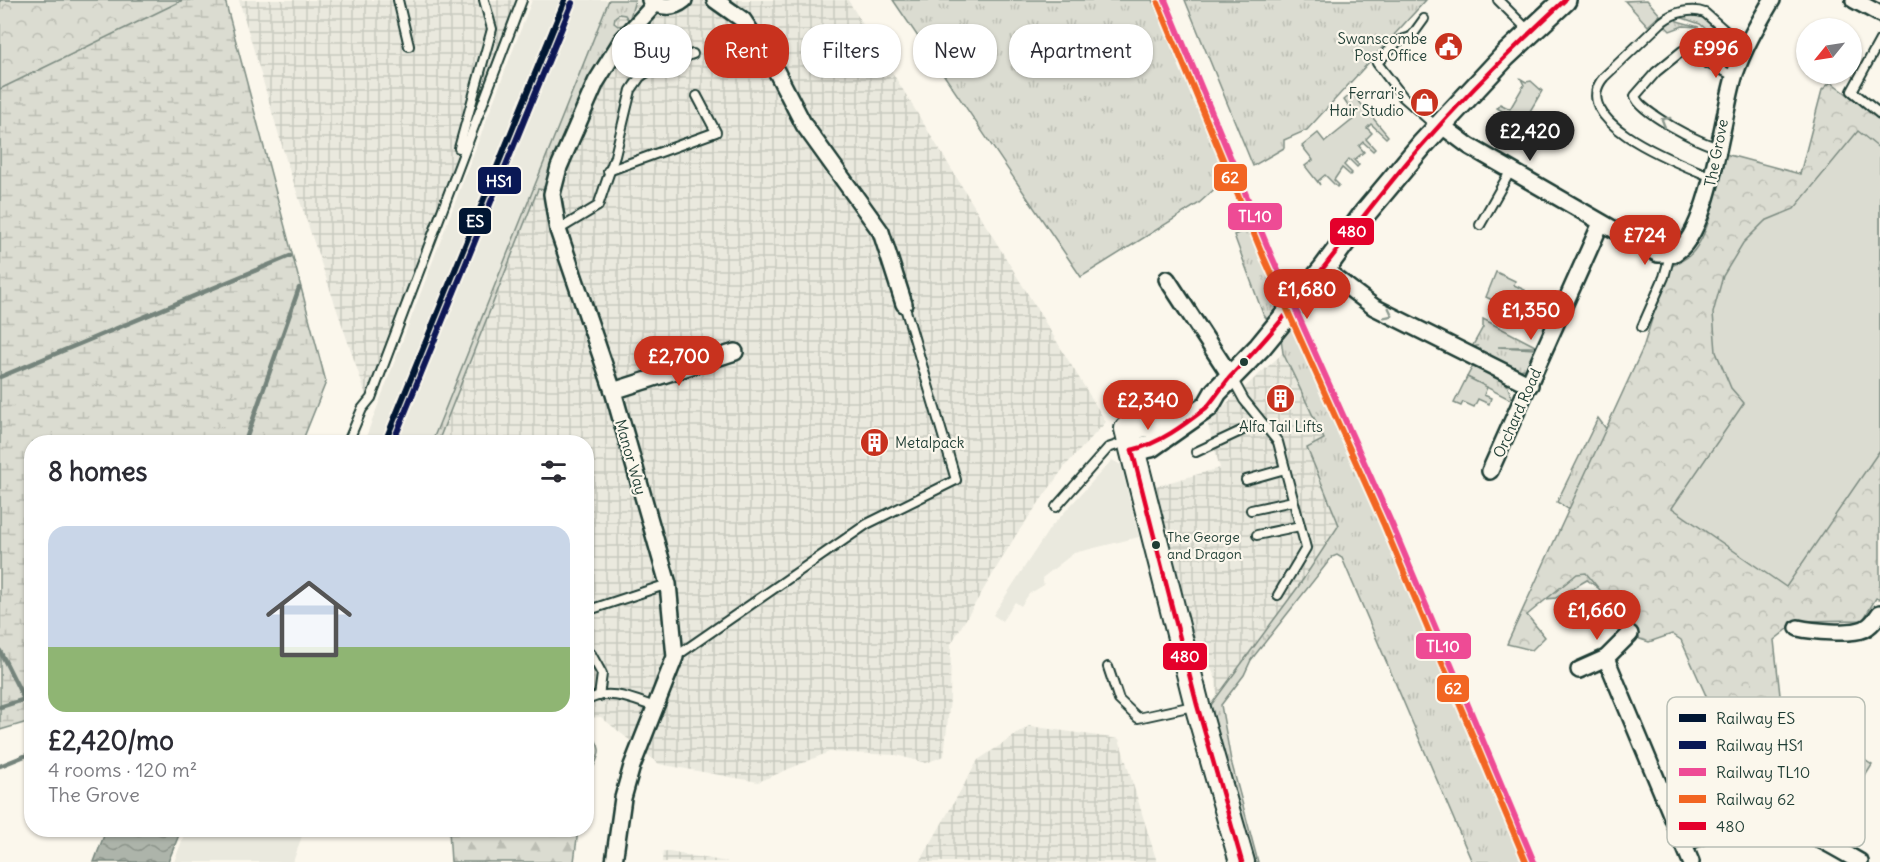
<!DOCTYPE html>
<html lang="en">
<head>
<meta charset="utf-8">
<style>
	body { margin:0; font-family:Delius,sans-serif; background:#f7f7f7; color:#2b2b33; height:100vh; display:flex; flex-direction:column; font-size:22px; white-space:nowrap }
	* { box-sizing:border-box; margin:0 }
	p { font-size:20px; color:#7c7c81 }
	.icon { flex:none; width:33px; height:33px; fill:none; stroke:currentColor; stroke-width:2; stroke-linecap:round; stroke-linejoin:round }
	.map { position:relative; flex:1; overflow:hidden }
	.panel { position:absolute; left:24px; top:435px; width:570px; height:402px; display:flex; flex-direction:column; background:#fff; border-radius:24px; box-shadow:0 2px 4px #0004 }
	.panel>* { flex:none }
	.hud { position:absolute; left:612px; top:24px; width:570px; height:54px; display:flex; gap:12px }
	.needle { width:39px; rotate:240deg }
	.tools { position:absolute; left:1796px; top:18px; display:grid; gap:12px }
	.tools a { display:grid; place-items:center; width:66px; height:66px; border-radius:50%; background:#fff; box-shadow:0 2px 4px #0004; font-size:30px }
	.price { position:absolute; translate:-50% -51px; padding:0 14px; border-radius:21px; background:#c8321e; color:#fff; font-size:20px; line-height:39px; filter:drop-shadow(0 2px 3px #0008) }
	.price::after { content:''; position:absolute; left:50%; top:36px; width:18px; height:14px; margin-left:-9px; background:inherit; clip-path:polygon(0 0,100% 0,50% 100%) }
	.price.active { background:#222; color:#fff }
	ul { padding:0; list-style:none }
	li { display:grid; align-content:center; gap:12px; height:318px; padding:0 24px }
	li span { display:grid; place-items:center; height:186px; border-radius:18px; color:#555 }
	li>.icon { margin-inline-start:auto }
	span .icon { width:108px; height:108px; fill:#fffc; stroke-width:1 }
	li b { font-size:26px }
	h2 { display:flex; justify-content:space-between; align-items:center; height:72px; padding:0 24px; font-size:26px }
	.chip { padding:0 21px; border-radius:24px; background:#fff; box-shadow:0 2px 4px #0004; font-size:21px; line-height:54px }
	.chip.active { background:#c8321e; color:#fff }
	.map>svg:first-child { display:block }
	.built { fill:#eae9de }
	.industrial { fill:url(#industrial-grid) }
	.grass { fill:url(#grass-tufts); stroke:#7d8c82; stroke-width:1.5 }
	.forest { fill:url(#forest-firs); stroke:#7d8c82; stroke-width:1.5 }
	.wetland { fill:url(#wetland-marsh); stroke:#7d8c82; stroke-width:1.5 }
	.park { fill:url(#park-crowns); stroke:#7d8c82; stroke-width:1.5 }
	.garden { fill:#dbdcd1; stroke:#7d8c82; stroke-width:1.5 }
	.water { fill:url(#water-waves); stroke:#74847b; stroke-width:1.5 }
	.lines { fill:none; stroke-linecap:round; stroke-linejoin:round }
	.stream { stroke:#74847b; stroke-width:4.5 }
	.service-casing { stroke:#1f3d34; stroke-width:12 }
	.minor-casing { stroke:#1f3d34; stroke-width:20 }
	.secondary-casing { stroke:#1f3d34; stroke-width:26 }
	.primary-casing { stroke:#1f3d34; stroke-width:28 }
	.service { stroke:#fbf7ec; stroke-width:8 }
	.minor { stroke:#fbf7ec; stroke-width:15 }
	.secondary { stroke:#fbf7ec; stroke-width:21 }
	.primary { stroke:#fbf7ec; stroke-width:24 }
	.bus-1-casing { stroke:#fbf7ec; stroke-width:9 }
	.bus-1 { stroke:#e4002b; stroke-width:4.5 }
	.rail-1-casing { stroke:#fbf7ec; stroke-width:10 }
	.rail-2-casing { stroke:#fbf7ec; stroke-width:10 }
	.rail-3-casing { stroke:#fbf7ec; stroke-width:10 }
	.rail-4-casing { stroke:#fbf7ec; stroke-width:10 }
	.rail-1 { stroke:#011633; stroke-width:6 }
	.rail-2 { stroke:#091855; stroke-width:6 }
	.rail-3 { stroke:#ee4b95; stroke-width:6 }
	.rail-4 { stroke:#f26522; stroke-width:6 }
	.oneway { stroke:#8d9a90 }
	.bus-dot { fill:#1f3d34; stroke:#fbf7ec; stroke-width:2 }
	.labels { text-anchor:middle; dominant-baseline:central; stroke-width:4.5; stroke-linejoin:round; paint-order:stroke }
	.bus-label { font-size:14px; fill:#1f3d34; stroke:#fbf7ec; text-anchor:start }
	.poi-label { font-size:15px; fill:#1f3d34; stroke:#fbf7ec; text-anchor:end }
	.street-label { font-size:15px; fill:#1f3d34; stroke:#fbf7ec }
	.key { fill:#fbf7ec; stroke:#b9bfb5; stroke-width:1.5 }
	.key-label { font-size:16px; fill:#1f3d34 }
	.line-badge { stroke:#fbf7ec; stroke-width:2 }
	.badge-label { font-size:16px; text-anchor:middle; font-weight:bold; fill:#fff }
</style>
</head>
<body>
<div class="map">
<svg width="1880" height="862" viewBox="0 0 1880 862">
	<defs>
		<pattern id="industrial-grid" width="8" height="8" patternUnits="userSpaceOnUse" patternTransform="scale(1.5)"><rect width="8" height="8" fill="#eae9de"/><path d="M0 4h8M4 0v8" fill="none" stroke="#c8c9bf"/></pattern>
		<pattern id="grass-tufts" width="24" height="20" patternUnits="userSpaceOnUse" patternTransform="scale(1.5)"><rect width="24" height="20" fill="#dbdcd1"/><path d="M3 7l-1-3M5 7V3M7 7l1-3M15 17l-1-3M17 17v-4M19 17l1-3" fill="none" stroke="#bcbeb4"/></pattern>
		<pattern id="forest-firs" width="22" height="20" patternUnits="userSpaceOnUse" patternTransform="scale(1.5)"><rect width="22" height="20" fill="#dbdcd1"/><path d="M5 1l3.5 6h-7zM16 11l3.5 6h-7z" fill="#bcbeb4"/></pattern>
		<pattern id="wetland-marsh" width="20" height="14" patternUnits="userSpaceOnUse" patternTransform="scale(1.5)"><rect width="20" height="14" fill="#dbdcd1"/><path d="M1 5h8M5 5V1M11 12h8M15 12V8" fill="none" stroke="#bcbeb4"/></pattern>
		<pattern id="park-crowns" width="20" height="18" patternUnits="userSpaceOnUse" patternTransform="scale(1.5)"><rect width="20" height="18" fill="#dbdcd1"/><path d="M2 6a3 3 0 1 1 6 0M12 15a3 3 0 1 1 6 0" fill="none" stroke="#bcbeb4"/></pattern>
		<pattern id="water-waves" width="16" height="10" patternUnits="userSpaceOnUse" patternTransform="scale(1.5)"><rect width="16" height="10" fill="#adb4aa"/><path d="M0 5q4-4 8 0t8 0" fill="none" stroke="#8c948b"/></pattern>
	</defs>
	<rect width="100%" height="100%" fill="#fbf7ec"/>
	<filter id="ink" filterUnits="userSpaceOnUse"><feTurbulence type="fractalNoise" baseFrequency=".0167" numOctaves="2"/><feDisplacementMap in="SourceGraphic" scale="12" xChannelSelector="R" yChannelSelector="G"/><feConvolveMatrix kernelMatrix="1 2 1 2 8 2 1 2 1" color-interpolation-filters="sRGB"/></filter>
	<g filter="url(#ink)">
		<g class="built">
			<polygon points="532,0 609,0 432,442 364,442"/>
			<polygon points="1112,460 1121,465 1139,537 1074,553 1042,578 1044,585 1029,594 1021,606 1015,602 1002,621 993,615 1050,528"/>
			<polygon points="186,830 304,830 293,862 174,862"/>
		</g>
		<g class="industrial">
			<polygon points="239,0 516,0 367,398 288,166"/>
			<polygon points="618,0 848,0 1106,422 1065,466 1016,535 951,644 950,699 944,756 926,763 896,755 829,752 758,782 659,764 601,717 587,718 586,442 438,442 569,111"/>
			<polygon points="1283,353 1324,439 1307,449 1339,525 1298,587 1217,697 1216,679 1209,664 1201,666 1156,486 1220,468 1207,421"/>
			<polygon points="1029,726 1119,739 1157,862 920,862 978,760"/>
			<polygon points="663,851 728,862 662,862"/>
		</g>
		<g class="grass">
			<polygon points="609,0 635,0 629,21 625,15 619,14 615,17 614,23 618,26 627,24 616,38 547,190 538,189 438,442 432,442"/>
			<polygon points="893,0 1152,0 1229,176 1198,204 1081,277"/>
			<polygon points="1185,0 1426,0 1307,130 1284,140 1284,148 1253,166"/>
			<polygon points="1694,14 1707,20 1733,44 1730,50 1700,24 1677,16"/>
			<polygon points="1676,18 1677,21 1699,27 1683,26 1670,31 1664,25"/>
			<polygon points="1252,227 1288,300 1525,862 1472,862 1342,558 1337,555 1332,557 1251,660 1244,675 1221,705 1231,761 1258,862 1249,862 1211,705 1298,587 1339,525 1307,448 1324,439 1283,353 1281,338 1263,314 1234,235"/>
			<polygon points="1483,319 1537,347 1498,347 1536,349 1525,369 1518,370 1475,349 1477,346 1472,347 1483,327"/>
			<polygon points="1473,366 1506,382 1513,401 1467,377"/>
			<polygon points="1598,418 1613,438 1597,527 1557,502"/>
			<polygon points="1569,572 1595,572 1627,623 1608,595 1587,580 1556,598 1545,599"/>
		</g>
		<g class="forest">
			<path d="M587,729c24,26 6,29 0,55z"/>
			<polygon points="449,830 578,830 574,862 451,862"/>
		</g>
		<polygon class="wetland" points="0,0 225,0 326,382 302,442 32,442 31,721 0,730"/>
		<g class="park">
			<polygon points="0,0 183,0 0,89"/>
			<path d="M1831,82l49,37v480l-4,-1 -13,22 -65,1 -24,19 7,64 91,61 -38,61 -61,-10 -10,-10 -7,1 -75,-167 -9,-6 -23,8 -9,-3 -54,-66 -9,1 -50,41 18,22 -13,13 -25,-6 136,-296 25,-80c7,-4 15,-7 21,-12 22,-19 29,-75 36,-102l75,20 22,-84z"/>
		</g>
		<g class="garden">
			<polygon points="1647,0 1660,15 1648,26 1625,1"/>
			<polygon points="1521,79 1526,82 1531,81 1542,91 1523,123 1497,108 1500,104 1510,109 1524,85"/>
			<polygon points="1352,93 1388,136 1386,138 1371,124 1367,128 1372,133 1366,139 1375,149 1373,151 1363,142 1359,146 1364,152 1354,160 1359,165 1357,167 1349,159 1344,165 1352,173 1350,175 1342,168 1334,180 1339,185 1337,187 1325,175 1318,181 1320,185 1305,166 1313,160 1302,146 1318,133 1325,142 1356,117 1344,100"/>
			<polygon points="1858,131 1880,149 1880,450 1786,587 1672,508 1744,403 1731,388 1716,352 1713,313 1723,276 1743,243 1765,221 1794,209"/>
			<polygon points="1496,272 1515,281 1514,285 1525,290 1517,307 1507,303 1505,306 1486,297"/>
			<polygon points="1467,377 1487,387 1484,395 1491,398 1489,404 1478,399 1474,407 1463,402 1461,406 1454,403"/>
		</g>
		<polygon class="water" points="106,830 181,830 168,862 94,862"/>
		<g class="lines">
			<g class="stream">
				<polyline points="0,377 290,256"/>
				<polyline points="245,442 299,288"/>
				<polyline points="0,651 24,699"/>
				<polyline points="0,707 32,697"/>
				<polyline points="0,766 32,753"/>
			</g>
			<defs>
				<g id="service">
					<polyline points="398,0 409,46"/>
					<polyline points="1498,0 1529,31"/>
					<polyline points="1424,19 1411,37 1398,41 1377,63 1403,97 1437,127"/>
					<polyline points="1880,40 1852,91 1880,114"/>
					<path d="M1717,147c-16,-3 -78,-35 -82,-51l21,-24 26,-21 52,25"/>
					<polyline points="459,148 492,29 484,0"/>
					<polyline points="608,171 716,132 697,96"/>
					<path d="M1712,177c-29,-12 -147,-55 -108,-100l59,-56c11,-9 29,-13 42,-8l40,35"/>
					<polyline points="1480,225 1511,170"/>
					<polyline points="558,230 598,206 615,156 631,90 640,77 653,68 693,54"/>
					<polyline points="1642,327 1664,277 1670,255"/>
					<polyline points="1232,378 1244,400 1278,442 1306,548 1278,595"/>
					<polyline points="348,442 362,409 371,398 522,0"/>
					<polyline points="1196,452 1260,422"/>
					<polyline points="1246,480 1285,469"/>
					<polyline points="1056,507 1108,448 1126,442"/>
					<polyline points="1251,510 1293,501"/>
					<polyline points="1257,535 1300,526"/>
					<polyline points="586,611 668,584"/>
					<polyline points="586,656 591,654 602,674 599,696"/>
					<polyline points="675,657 867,524 956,480 904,304"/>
					<polyline points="1108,667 1119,700 1138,718 1193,706"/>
					<path d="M586,701c22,-14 48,-1 69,6"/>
				</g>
				<g id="minor">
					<path d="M650,0c11,8 23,9 34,0"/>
					<polyline points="715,0 743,20 772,63 804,125 881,232 904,304"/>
					<polyline points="1854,0 1880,14"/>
					<path d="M1441,125l28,21 151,87 38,21h15c37,-17 49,-140 62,-180 9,-27 23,-50 37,-74"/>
					<polyline points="1324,269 1374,307 1530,385"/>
					<polyline points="1167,279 1231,377"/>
					<polyline points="613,391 735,352"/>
					<polyline points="1490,471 1601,223"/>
					<path d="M1798,628c13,3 52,7 66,1 7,-3 12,-10 16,-16"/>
					<polyline points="1606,658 1691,862"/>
					<polyline points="1579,670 1606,658 1630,634"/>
					<path d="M1684,843c17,-6 34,-15 52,-19 46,-11 86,16 124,38"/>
					<polyline points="614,862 623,798 632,766 675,657 668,584 613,391 558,230 552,194 559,167 596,82 622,40 655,4"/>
				</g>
				<g id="secondary">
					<polyline points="1127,429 1163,423 1182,413"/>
					<polyline points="1132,450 1151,446 1208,406 1216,392 1260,347 1324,269 1366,212 1422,145 1505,56 1565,0"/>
				</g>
				<polyline id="primary" points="1127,429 1197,705 1242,862"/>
			</defs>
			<use href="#service" class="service-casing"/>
			<use href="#minor" class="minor-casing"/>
			<use href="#secondary" class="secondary-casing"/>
			<use href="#primary" class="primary-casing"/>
			<use href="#service" class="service"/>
			<use href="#minor" class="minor"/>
			<use href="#secondary" class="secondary"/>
			<use href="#primary" class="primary"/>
			<defs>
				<g id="bus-1">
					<path d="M1132,450c27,-6 52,-25 74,-42 6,-6 17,-23 25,-32 70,-71 125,-156 191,-231 45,-51 93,-99 143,-145"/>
					<polyline points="1132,450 1197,705 1242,862"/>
				</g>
			</defs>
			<use href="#bus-1" class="bus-1-casing"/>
			<use href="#bus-1" class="bus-1"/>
			<defs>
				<polyline id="rail-1" points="385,442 565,0"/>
				<polyline id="rail-2" points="393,442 572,3"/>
				<polyline id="rail-3" points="1165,0 1271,255 1391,522 1534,862"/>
				<polyline id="rail-4" points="1158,3 1264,258 1384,525 1526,862"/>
			</defs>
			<use href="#rail-1" class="rail-1-casing"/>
			<use href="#rail-2" class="rail-2-casing"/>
			<use href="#rail-3" class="rail-3-casing"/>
			<use href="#rail-4" class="rail-4-casing"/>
			<use href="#rail-1" class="rail-1"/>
			<use href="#rail-2" class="rail-2"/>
			<use href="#rail-3" class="rail-3"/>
			<use href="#rail-4" class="rail-4"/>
		</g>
		<defs><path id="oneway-chevron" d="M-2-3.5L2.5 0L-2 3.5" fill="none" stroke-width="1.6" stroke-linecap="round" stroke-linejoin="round" transform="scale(1.5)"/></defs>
		<g class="oneway">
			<use href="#oneway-chevron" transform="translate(1665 121) rotate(-149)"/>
			<use href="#oneway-chevron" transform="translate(1389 314) rotate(27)"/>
		</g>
	</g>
	<defs>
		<symbol id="civic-disc" viewBox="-11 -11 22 22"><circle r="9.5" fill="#c8321e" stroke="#fbf7ec"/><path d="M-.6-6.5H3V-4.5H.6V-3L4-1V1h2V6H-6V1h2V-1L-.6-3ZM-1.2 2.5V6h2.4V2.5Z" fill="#fff"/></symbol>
		<symbol id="shop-disc" viewBox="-11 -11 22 22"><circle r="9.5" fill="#c8321e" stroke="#fbf7ec"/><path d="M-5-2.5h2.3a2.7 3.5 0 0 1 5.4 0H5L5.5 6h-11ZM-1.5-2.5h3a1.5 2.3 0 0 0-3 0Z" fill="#fff"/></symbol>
		<symbol id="building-disc" viewBox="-11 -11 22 22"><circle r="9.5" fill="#c8321e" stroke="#fbf7ec"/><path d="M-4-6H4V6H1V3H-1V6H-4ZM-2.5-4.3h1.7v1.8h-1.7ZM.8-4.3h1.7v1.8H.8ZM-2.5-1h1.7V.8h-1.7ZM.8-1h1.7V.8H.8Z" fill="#fff"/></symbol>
	</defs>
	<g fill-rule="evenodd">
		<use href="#civic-disc" x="1432" y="30" width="33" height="33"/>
		<use href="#shop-disc" x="1408" y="86" width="33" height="33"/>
		<use href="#building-disc" x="1264" y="382" width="33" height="33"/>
		<use href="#building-disc" x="858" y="426" width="33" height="33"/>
	</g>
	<g class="bus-dot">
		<circle cx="1244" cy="362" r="5"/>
		<circle cx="1156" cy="545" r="5"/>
	</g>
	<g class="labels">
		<g class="bus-label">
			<text x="1167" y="537">The George<tspan x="1167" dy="17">and Dragon</tspan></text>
		</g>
		<g class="poi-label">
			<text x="1427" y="38">Swanscombe<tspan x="1427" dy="17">Post Office</tspan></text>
			<text x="1404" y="93">Ferrari's<tspan x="1404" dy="17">Hair Studio</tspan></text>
			<text x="1281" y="426" text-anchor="middle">Alfa Tail Lifts</text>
			<text x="895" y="442" text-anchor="start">Metalpack</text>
		</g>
		<g class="street-label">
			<text transform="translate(1716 153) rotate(-79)">The Grove</text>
			<text transform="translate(1517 413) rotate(-66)">Orchard Road</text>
			<text transform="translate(631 457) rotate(74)">Manor Way</text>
		</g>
	</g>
	<rect x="1667" y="697" width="198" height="150" rx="9" class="key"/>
	<rect x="1679" y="714" width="27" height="8" fill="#011633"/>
	<rect x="1679" y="741" width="27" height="8" fill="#091855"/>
	<rect x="1679" y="768" width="27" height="8" fill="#ee4b95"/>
	<rect x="1679" y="795" width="27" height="8" fill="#f26522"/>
	<rect x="1679" y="822" width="27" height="8" fill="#e4002b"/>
	<g class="key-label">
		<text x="1716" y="724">Railway ES</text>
		<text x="1716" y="751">Railway HS1</text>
		<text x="1716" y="778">Railway TL10</text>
		<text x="1716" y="805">Railway 62</text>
		<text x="1716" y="832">480</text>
	</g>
	<g class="line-badge">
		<rect x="1213" y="163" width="35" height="29" rx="6" fill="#f26522"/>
		<rect x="477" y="166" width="45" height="29" rx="6" fill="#091855"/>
		<rect x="1227" y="202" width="56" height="29" rx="6" fill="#ee4b95"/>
		<rect x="458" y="207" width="34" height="28" rx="6" fill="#011633"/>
		<rect x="1329" y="217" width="46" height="29" rx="6" fill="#e4002b"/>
		<rect x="1415" y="632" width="57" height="28" rx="6" fill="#ee4b95"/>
		<rect x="1162" y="642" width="46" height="29" rx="6" fill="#e4002b"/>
		<rect x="1436" y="674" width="34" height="29" rx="6" fill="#f26522"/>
	</g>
	<g class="badge-label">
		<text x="1230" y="183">62</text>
		<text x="499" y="187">HS1</text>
		<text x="1255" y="222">TL10</text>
		<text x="475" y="227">ES</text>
		<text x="1352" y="237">480</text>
		<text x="1443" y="652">TL10</text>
		<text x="1185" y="662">480</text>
		<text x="1453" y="694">62</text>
	</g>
</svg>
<div class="tools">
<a><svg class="needle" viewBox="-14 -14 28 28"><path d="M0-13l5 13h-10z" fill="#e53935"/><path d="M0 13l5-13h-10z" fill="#7c7c81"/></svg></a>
</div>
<b class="price" style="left:1716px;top:79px">£996</b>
<b class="price active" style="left:1530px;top:162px">£2,420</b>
<b class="price" style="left:1645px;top:266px">£724</b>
<b class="price" style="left:1307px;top:320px">£1,680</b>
<b class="price" style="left:1531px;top:341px">£1,350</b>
<b class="price" style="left:679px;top:387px">£2,700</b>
<b class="price" style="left:1148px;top:431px">£2,340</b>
<b class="price" style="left:1597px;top:641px">£1,660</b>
<div class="hud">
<a class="chip">Buy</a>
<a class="chip active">Rent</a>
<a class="chip">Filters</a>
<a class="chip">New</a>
<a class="chip">Apartment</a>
</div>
<section class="panel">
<h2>8 homes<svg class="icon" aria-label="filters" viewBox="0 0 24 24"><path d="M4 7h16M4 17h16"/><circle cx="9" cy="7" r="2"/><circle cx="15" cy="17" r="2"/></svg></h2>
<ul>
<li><span style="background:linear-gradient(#c9d6e8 65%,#8fb573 0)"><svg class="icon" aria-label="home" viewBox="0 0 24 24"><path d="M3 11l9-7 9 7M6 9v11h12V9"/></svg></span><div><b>£2,420/mo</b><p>4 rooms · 120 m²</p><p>The Grove</p></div></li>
</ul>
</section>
</div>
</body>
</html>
